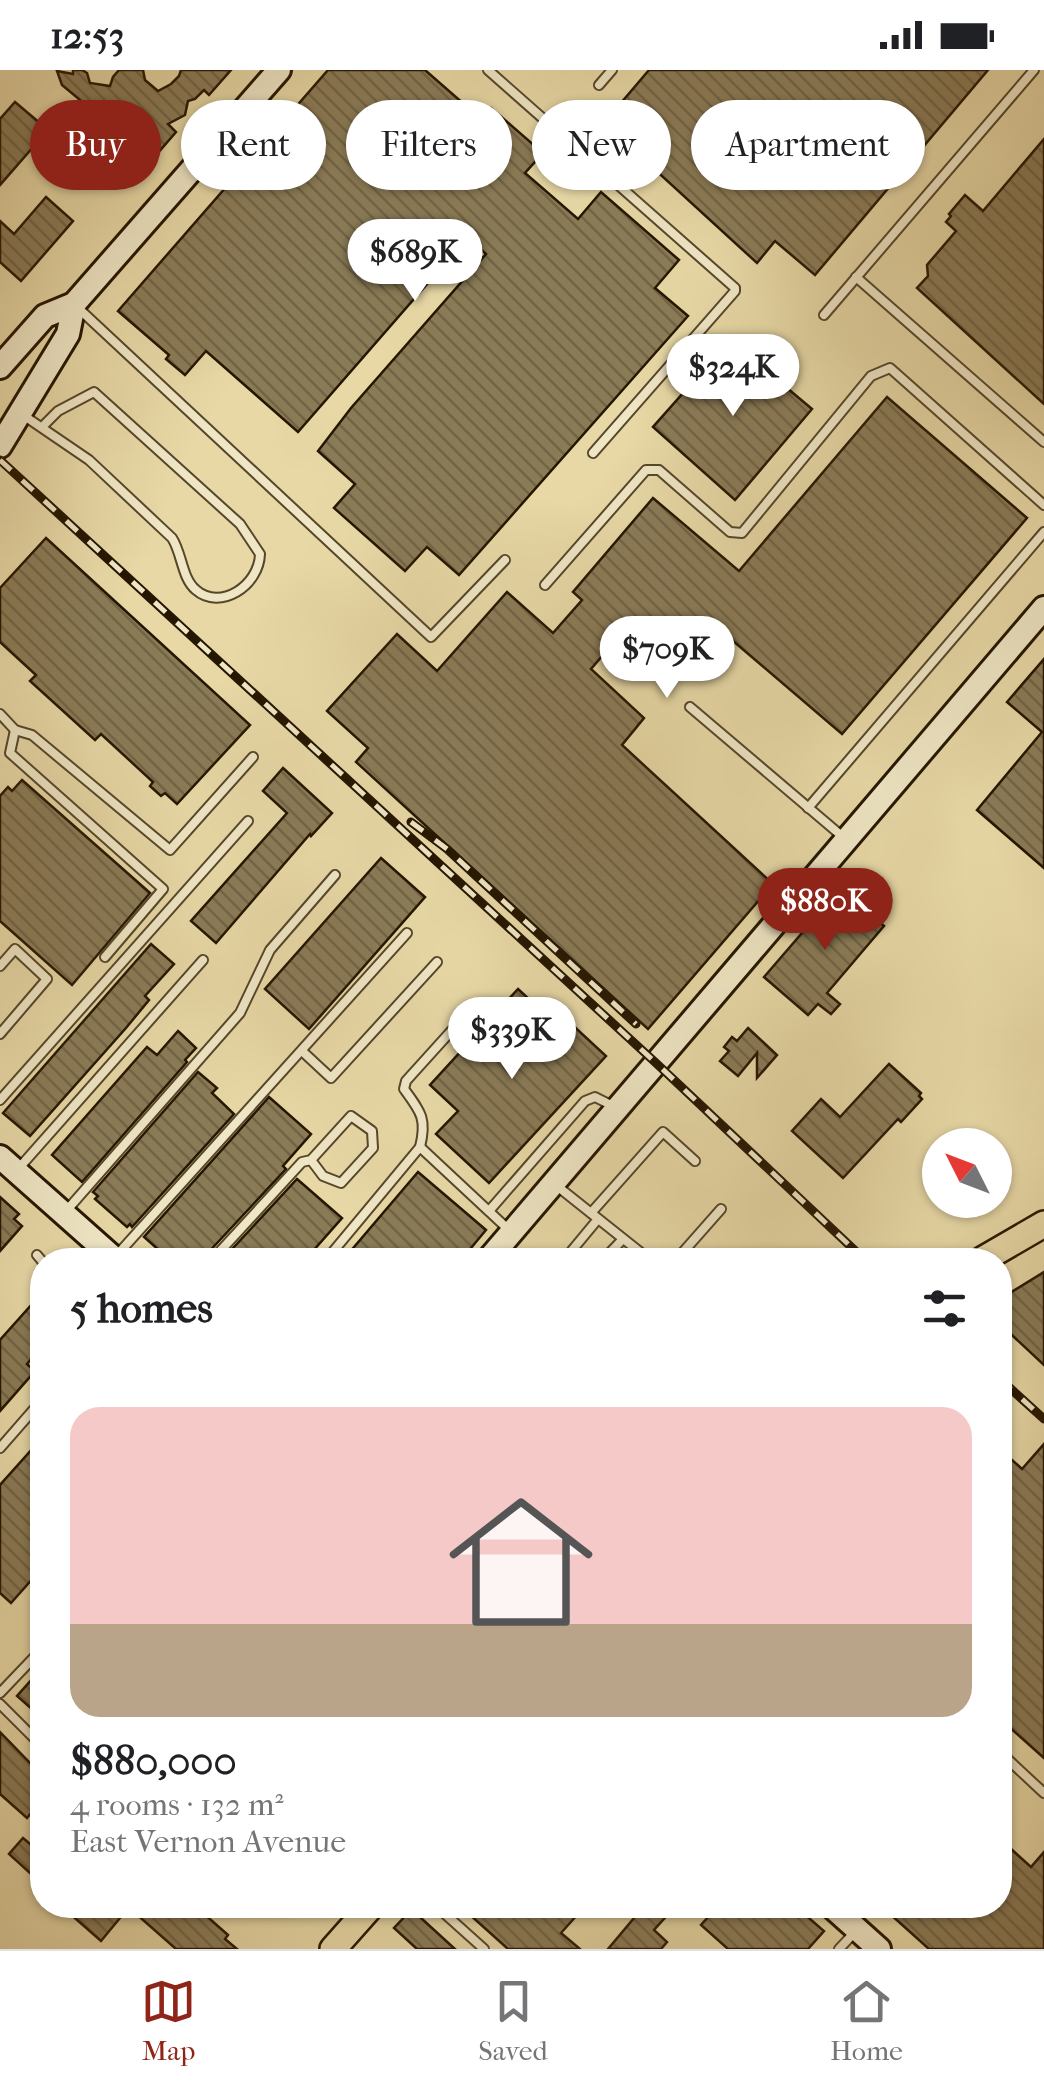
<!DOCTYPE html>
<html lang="en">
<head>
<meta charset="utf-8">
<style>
	body { margin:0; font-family:"IM FELL French Canon",serif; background:#f2f2f2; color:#202124; height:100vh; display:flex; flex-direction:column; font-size:38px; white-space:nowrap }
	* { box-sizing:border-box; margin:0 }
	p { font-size:32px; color:#757577 }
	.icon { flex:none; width:55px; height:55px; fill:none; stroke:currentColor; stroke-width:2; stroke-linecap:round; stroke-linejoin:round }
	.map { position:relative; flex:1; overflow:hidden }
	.panel { position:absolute; left:30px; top:1178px; width:982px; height:670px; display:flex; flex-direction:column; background:#fff; border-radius:40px; box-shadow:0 2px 8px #0004 }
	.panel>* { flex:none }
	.top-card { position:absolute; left:30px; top:30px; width:985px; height:90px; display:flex; gap:20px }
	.needle { width:65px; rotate:312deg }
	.controls { position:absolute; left:922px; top:1058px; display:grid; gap:20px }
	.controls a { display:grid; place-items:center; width:90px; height:90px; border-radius:50%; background:#fff; box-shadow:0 2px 8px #0004; font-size:50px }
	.price { position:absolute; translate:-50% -85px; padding:0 22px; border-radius:35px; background:#fff; color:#222; font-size:32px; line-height:65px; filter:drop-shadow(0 2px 5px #0008) }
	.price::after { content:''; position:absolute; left:50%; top:60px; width:30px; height:22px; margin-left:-15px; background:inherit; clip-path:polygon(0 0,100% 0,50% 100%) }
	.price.active { background:#8f2418; color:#fff }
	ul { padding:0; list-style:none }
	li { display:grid; align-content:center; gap:20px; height:530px; padding:0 40px }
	li span { display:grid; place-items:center; height:310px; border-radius:30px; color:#555 }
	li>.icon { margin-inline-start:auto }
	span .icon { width:180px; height:180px; fill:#fffc; stroke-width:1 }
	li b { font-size:42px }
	h2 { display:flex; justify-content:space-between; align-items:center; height:120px; padding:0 40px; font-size:42px }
	.pill { padding:0 35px; border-radius:45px; background:#fff; box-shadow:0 2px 8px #0004; font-size:35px; line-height:90px }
	.pill.active { background:#8f2418; color:#fff }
	.status { display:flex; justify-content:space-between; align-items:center; height:70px; padding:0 50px; background:#fff; direction:ltr }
	.status svg { height:28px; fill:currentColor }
	.dock { display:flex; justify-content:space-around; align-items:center; height:140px; border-top:2px solid #e0e0e0; background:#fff; font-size:28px; color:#757577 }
	.dock a { display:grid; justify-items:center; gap:5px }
	.dock .active { color:#8f2418 }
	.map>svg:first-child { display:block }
	.building { fill:url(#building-back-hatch); stroke:#251601; stroke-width:2.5 }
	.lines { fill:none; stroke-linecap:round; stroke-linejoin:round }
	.lane-casing { stroke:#56462a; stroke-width:12 }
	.secondary-casing { stroke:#251601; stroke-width:28 }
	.primary-casing { stroke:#251601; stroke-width:30 }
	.lane { stroke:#efe6c5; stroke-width:8 }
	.secondary { stroke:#efe6c5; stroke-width:22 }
	.primary { stroke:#e7d8a6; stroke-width:25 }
	.rail-casing { stroke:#251601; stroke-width:9 }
	.rail { stroke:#efe6c5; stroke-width:5; stroke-dasharray:15; stroke-linecap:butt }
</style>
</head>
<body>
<div class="status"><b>12:53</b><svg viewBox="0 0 49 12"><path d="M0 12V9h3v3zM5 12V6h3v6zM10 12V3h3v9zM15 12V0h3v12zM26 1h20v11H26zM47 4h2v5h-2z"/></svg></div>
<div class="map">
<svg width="1044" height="1879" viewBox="0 0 1044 1879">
	<defs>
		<pattern id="building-back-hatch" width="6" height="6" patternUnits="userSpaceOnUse" patternTransform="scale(2.5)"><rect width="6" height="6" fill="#8a7b57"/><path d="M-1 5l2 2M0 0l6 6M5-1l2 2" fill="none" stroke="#716446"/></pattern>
	</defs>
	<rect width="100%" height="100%" fill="#e7d8a6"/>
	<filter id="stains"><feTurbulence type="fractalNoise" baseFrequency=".002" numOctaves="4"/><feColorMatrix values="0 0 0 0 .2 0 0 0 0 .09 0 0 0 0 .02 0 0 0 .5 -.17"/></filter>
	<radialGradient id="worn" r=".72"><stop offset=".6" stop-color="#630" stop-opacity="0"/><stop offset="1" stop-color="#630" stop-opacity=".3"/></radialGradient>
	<g class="building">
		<polygon points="73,0 82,0 87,3 90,13 110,16 113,7 119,0 143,0 145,10 158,21 171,14 179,6 181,0 231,0 209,25 204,20 195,29 188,31 185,45 168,54 176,62 144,99 114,72 121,64 62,15 57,1 73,4"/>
		<polygon points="328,0 425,0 481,49 491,38 543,83 525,103 578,149 601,122 679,190 655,218 688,246 459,505 427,477 405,501 334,438 355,414 318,381 351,338 486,184 468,167 298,362 206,281 185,305 166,289 169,285 118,241"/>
		<polygon points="649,0 988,0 815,205 775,171 757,193 604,53"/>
		<polygon points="15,32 48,60 0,115 0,49"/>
		<polygon points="1044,69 1044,334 917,218 928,206 927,195 956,161 946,152 951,146 949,144 965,125 983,141"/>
		<polygon points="46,127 73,151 21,211 0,192 0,151 14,164"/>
		<polygon points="731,269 761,296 766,291 786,309 781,313 812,339 735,430 653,357"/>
		<polygon points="887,327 1027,448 842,664 719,559 676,609 622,563 591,599 644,648 622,675 773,814 648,959 356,692 368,678 327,641 397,564 437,601 507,522 553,563 582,530 573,522 653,428 739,501"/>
		<polygon points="46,468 250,655 177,734 165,723 161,726 150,716 153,712 101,664 95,670 30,611 36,605 0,572 0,518"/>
		<polygon points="1044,589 1044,798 977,740 1042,662 1007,632"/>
		<polygon points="283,698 332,743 311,766 310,764 216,873 191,851 287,743 263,721"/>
		<polygon points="22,710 150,823 72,915 0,851 0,726 8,717 12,721"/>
		<polygon points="381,788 425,827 309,959 265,919"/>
		<polygon points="848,815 859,824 854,830 884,856 827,923 840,934 831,944 818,934 808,945 764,907 840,819 843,821"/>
		<polygon points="151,874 174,894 145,926 149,930 126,958 30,1066 3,1043"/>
		<polygon points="518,919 546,945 553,937 606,986 489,1113 436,1064 458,1041 430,1015"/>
		<polygon points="748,958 777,985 757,1008 757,983 738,1006 720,991 729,981 724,977 732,967 737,971"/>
		<polygon points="178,961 196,978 185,990 187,992 82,1112 52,1085 147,977 157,985"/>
		<polygon points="889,994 921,1023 919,1026 922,1029 901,1052 898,1049 843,1108 792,1061 821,1029 840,1047"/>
		<polygon points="198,1002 217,1018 212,1023 234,1044 132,1157 130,1154 127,1157 95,1129 98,1126 93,1122"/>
		<polygon points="269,1027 311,1064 283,1096 286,1099 206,1185 205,1190 170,1190 144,1167"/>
		<polygon points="418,1102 486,1160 461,1190 343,1190"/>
		<polygon points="297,1109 342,1148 305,1190 222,1190"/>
		<polygon points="0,1127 19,1144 14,1149 22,1156 0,1181"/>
		<polygon points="1044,1202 1044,1295 1000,1254 1000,1229"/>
		<polygon points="33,1233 42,1242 42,1276 27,1294 35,1301 0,1341 0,1270"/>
		<polygon points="42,1368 42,1498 11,1533 0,1523 0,1415"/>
		<polygon points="1044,1374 1044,1688 1000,1649 1000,1379 1022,1399"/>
		<polygon points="42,1598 42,1648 17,1626"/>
		<polygon points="0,1662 34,1697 42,1688 42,1730 27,1748 0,1724"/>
		<polygon points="23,1768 42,1784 42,1814 9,1784"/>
		<polygon points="1000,1769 1031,1797 1044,1782 1044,1879 929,1879 880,1835 1000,1835"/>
		<polygon points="73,1835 105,1835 120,1848 101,1871 68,1842"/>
		<polygon points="126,1835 194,1835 228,1865 225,1869 237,1879 176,1879"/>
		<polygon points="459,1835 586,1835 561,1863 580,1879 508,1879"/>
		<polygon points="645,1835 664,1835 671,1841 654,1860 667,1872 661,1879 608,1879"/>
		<polygon points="719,1835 785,1835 798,1847 802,1842 824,1861 808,1879 728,1879 701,1855"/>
		<polygon points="412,1839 421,1848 455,1879 417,1879 394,1858"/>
	</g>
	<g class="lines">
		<defs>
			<g id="lane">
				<polyline points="488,0 735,218 735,221 593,383"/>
				<polyline points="599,15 612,0"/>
				<polyline points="856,207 1044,372"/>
				<polyline points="77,237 431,567 505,490"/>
				<polyline points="824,245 1034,0"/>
				<path d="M23,345l66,45 83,78c10,15 10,41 24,52 24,21 63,-4 64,-36l-20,-30 -146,-132 -36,19 -16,16"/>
				<polyline points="545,515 646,400 659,400 730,462 742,463 871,306 890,298 1044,435"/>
				<polyline points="690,637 843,767"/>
				<polyline points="0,644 15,660 32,665 170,780 253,687"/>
				<polyline points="15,660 10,683 163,819 105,887"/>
				<polyline points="808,738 1044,462"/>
				<polyline points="0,896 15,879 47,909 0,964"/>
				<polyline points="302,981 331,1008 437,892"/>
				<polyline points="0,1030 248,751"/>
				<path d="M420,1077c7,-28 1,-35 -16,-58l2,-8 47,-52"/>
				<polyline points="19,1098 203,890"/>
				<polyline points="557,1116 650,1190"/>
				<polyline points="67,1140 240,943 270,880 335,805"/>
				<polyline points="489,1141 585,1031 595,1027 613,1036"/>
				<polyline points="591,1143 663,1062 695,1091"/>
				<polyline points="37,1185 42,1191"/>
				<polyline points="117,1185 407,863"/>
				<polyline points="212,1190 302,1092 311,1090 351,1046 372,1061 373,1078 341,1113 323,1106 311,1090"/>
				<polyline points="326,1190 420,1077 508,1159"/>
				<polyline points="564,1190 598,1149"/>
				<polyline points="603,1190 623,1169"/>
				<polyline points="676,1190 721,1139"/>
				<polyline points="0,1378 42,1330"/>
				<polyline points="0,1623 42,1579"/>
				<polyline points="0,1634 42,1676"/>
				<polyline points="1000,1682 1044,1723"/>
				<polyline points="224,1835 235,1842 249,1835"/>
				<polyline points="435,1835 484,1879"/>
				<polyline points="839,1879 854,1863"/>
			</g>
			<g id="secondary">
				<polyline points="0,297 45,246 74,234 279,0"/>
				<polyline points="0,376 68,264 74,234"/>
				<polyline points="0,1087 116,1190"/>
				<polyline points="488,1190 1044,538"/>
				<polyline points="830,1835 879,1879"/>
			</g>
			<g id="primary">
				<polyline points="982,1190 1044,1154"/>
				<polyline points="333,1879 372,1835"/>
			</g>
		</defs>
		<use href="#lane" class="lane-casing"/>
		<use href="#secondary" class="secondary-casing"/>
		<use href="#primary" class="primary-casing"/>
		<use href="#lane" class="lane"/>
		<use href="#secondary" class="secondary"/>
		<use href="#primary" class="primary"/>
		<defs>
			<g id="rail">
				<polyline points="0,390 656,993 865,1190"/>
				<polyline points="411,752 447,779 636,954"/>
				<polyline points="1000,1309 1044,1349"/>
			</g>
		</defs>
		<use href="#rail" class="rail-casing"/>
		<use href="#rail" class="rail"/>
	</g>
	<rect width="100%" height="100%" filter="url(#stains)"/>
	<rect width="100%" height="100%" fill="url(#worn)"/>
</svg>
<div class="controls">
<a><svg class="needle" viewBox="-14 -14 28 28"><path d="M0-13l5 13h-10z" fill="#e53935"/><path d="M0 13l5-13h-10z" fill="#757577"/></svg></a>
</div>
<b class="price" style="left:415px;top:234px">$689K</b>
<b class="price" style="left:733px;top:349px">$324K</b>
<b class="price" style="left:667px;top:631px">$709K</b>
<b class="price active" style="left:825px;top:883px">$880K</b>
<b class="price" style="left:512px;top:1012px">$339K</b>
<div class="top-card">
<a class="pill active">Buy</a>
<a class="pill">Rent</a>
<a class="pill">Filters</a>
<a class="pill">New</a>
<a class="pill">Apartment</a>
</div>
<section class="panel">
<h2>5 homes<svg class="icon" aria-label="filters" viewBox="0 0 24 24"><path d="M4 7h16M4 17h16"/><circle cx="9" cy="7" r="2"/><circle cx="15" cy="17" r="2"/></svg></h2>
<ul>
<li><span style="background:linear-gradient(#f6c9c9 70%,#b9a48a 0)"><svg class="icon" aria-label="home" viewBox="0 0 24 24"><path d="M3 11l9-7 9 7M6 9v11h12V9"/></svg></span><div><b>$880,000</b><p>4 rooms · 132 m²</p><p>East Vernon Avenue</p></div></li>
</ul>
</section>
</div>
<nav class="dock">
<a class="active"><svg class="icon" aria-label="map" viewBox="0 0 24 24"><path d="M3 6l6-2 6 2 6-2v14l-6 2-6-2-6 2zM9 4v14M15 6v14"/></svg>Map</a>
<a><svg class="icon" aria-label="saved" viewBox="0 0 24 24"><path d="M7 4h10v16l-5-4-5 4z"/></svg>Saved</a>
<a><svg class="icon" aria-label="home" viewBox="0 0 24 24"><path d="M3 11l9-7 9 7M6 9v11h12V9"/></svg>Home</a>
</nav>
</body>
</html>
